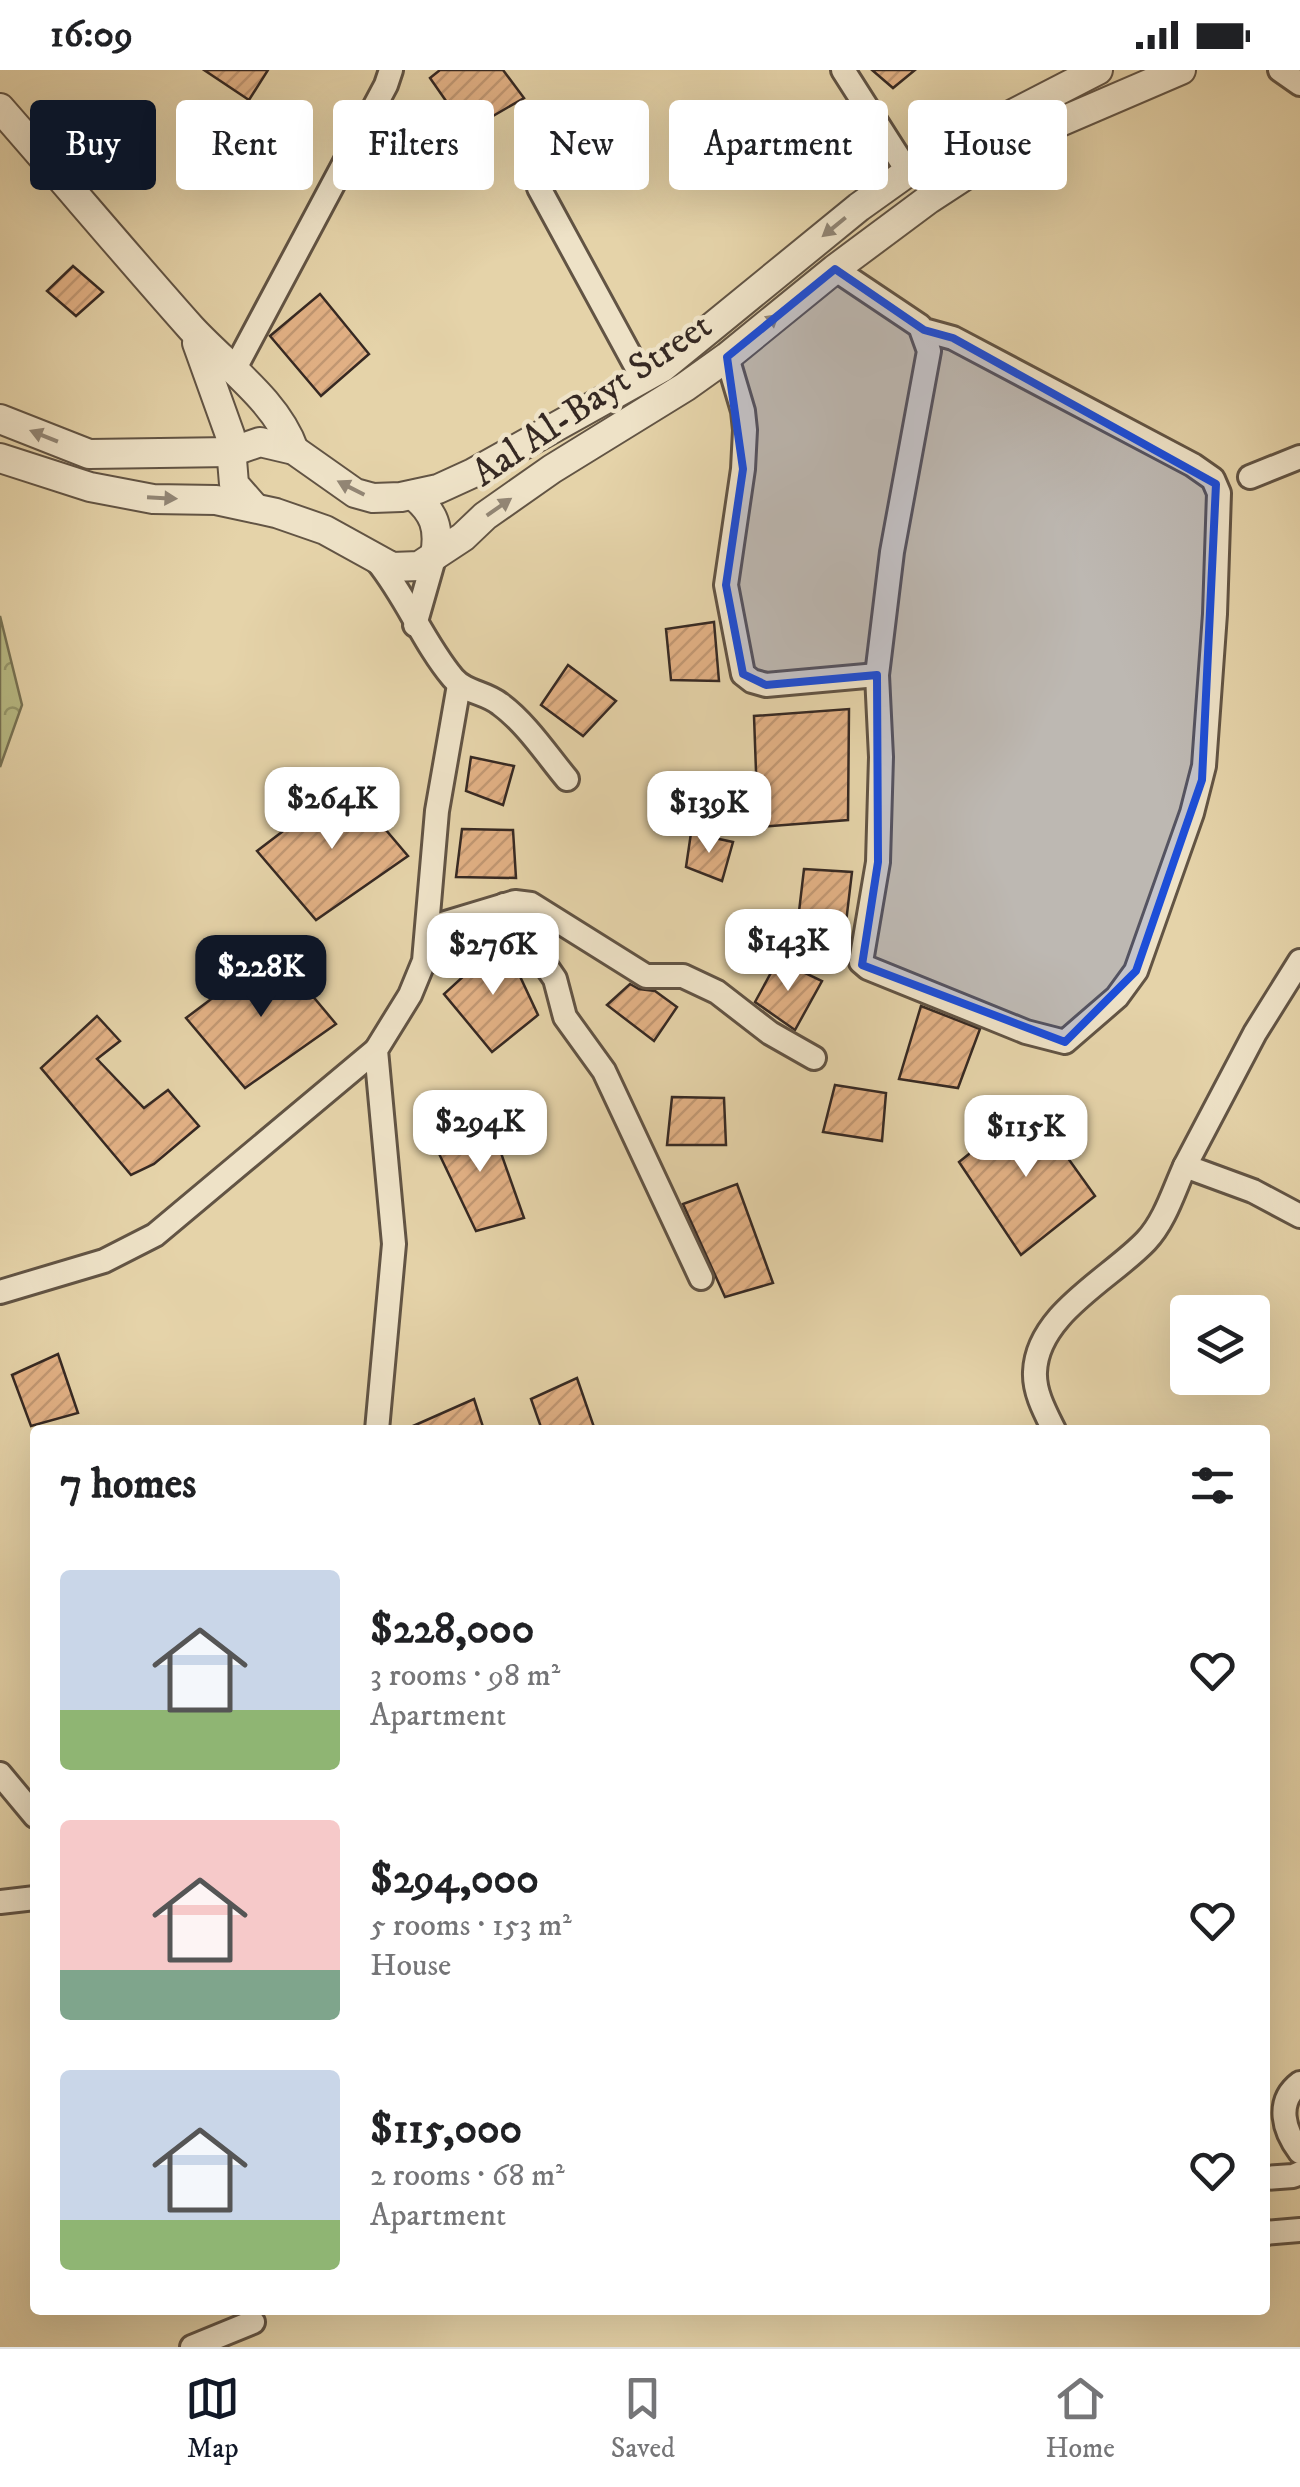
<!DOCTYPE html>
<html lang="en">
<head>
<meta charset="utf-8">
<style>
	body { margin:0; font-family:"IM FELL DW Pica",serif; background:#f6f6f6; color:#202124; height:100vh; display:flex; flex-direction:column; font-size:38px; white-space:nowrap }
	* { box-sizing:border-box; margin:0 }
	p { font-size:32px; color:#757577 }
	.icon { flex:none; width:55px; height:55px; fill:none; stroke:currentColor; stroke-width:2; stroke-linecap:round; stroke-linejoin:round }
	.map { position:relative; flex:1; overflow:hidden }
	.drawer { position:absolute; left:30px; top:1355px; width:1240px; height:890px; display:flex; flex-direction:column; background:#fff; border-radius:10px; box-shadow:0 10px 40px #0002 }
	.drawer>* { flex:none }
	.guide { position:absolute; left:30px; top:30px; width:1240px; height:90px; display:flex; gap:20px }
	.tools { position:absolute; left:1170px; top:1225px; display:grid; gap:20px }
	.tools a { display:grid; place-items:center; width:100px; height:100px; border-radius:10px; background:#fff; box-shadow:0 10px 40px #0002; font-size:50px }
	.price { position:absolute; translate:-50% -85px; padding:0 22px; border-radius:20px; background:#fff; color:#222; font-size:32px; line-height:65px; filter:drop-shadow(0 2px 5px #0008) }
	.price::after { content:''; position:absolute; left:50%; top:60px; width:30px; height:22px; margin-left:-15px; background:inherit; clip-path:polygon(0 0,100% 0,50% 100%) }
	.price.selected { background:#111827; color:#fff }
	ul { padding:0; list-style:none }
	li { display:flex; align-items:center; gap:30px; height:250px; padding:0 30px }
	li span { display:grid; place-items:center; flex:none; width:280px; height:200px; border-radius:10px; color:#555 }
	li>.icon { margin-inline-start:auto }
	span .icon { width:120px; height:120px; fill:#fffc; stroke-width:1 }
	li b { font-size:42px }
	h2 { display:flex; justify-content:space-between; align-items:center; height:120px; padding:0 30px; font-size:42px }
	.tag { padding:0 35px; border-radius:10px; background:#fff; box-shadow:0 10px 40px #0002; font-size:35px; line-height:90px }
	.tag.selected { background:#111827; color:#fff }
	.status { display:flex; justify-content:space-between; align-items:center; height:70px; padding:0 50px; background:#fff; direction:ltr }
	.status svg { height:28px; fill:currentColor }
	.tabs { display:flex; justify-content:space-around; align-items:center; height:140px; border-top:2px solid #e0e0e0; background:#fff; font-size:28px; color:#757577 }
	.tabs a { display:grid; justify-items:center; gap:5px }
	.tabs .selected { color:#111827 }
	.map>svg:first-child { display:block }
	.forest { fill:url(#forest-crowns); stroke:#777254; stroke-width:2.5 }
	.building { fill:url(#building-hatch); stroke:#362923; stroke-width:2.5 }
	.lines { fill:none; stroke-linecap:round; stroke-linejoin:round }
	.minor-casing { stroke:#625444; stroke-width:28 }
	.tertiary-casing { stroke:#625444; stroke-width:32 }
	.minor { stroke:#eee2c7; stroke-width:22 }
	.tertiary { stroke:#eee2c7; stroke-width:28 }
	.oneway { fill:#928675 }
	.marked { fill:#1d4ed8; fill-opacity:0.2; stroke:#1d4ed8; stroke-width:8; stroke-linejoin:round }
	.labels { text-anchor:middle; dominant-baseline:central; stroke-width:9; stroke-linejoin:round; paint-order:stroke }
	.street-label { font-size:38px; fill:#362923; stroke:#eee2c7 }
</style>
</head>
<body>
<div class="status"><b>16:09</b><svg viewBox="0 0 49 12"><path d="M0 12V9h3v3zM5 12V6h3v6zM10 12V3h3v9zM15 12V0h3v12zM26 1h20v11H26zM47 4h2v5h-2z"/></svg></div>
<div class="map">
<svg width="1300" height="2277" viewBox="0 0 1300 2277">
	<defs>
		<pattern id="forest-crowns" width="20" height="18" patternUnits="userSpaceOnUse" patternTransform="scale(2.5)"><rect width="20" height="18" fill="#b8bb85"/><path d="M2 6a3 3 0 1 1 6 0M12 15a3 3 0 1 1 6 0" fill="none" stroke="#96986c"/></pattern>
		<pattern id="building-hatch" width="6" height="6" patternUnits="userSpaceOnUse" patternTransform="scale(2.5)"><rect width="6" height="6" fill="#e2b185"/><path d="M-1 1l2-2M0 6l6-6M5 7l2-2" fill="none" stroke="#c29873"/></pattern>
	</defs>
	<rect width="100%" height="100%" fill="#e5d3a9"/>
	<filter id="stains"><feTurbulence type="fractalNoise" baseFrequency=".002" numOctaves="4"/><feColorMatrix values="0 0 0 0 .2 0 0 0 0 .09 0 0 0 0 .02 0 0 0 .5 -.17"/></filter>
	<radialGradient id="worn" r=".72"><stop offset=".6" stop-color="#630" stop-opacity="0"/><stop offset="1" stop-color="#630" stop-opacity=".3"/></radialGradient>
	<polygon class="forest" points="0,546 22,635 0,697"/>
	<g class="building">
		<polygon points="204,0 268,0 249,30"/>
		<polygon points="440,0 503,0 524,28 467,61 430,8"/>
		<polygon points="872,0 915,0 893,18"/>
		<polygon points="73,196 103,222 76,246 47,221"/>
		<polygon points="320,224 369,284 321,326 270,266"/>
		<polygon points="714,552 719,611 671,610 666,559"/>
		<polygon points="568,595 616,631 583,666 541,635"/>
		<polygon points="849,639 848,750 758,757 754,646"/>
		<polygon points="471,687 514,696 503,735 466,721"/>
		<polygon points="346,713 408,786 316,850 257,781"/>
		<polygon points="462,759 513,760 516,808 456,807"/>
		<polygon points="691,763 733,772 722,811 686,797"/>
		<polygon points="804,799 852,802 845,861 798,850"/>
		<polygon points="503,870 538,945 492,982 444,924"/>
		<polygon points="275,881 336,954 245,1018 186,948"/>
		<polygon points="778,890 822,911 795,960 755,932"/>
		<polygon points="630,914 639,919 655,921 677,937 654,971 607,935"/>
		<polygon points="921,936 980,959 958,1018 899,1009"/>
		<polygon points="97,946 120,971 97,989 144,1038 168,1020 199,1056 154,1094 131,1105 41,998"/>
		<polygon points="835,1015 886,1023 882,1071 823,1062"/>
		<polygon points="672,1027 724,1028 726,1075 667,1075"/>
		<polygon points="1030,1035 1095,1126 1021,1185 959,1092"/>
		<polygon points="489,1049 524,1148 476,1161 432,1069"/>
		<polygon points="737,1114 773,1213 725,1227 683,1134"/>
		<polygon points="58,1284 78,1343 31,1356 12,1305"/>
		<polygon points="577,1308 595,1360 542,1360 531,1329"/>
		<polygon points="474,1329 484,1360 404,1360"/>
	</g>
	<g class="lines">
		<defs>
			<g id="minor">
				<polyline points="843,0 908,102"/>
				<polyline points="1280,0 1300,14"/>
				<polyline points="539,118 643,309"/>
				<polyline points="835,199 920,256 929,281 892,482 877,605 881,687 878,792 861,892 868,898 1026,962 1065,972 1117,927 1136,901 1192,743 1204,696 1215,544 1219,423 1213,409 1193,395 953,268 924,260"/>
				<polyline points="727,287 743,341 745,360 743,399 726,515 743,604 752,611 766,615 877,605"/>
				<polyline points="233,302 386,15 391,0"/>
				<polyline points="1250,407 1300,387"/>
				<path d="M377,491c30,37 46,81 76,117 13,15 32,14 47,26 26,19 47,51 67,75"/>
				<polyline points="415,555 435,485"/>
				<polyline points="504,835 555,909 565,947 604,1001 701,1208"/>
				<polyline points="429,858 515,832 531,834 646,906 683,906 717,922 770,963 814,988"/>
				<polyline points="1300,891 1255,963 1185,1096 1253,1121 1300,1146"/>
				<polyline points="0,1222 104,1191 155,1165 376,980"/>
				<polyline points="377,1360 394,1174 376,980 410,925 424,891 437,741 459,615"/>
				<path d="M1054,1360c-9,-18 -20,-38 -19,-58 2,-58 75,-93 111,-131 19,-20 28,-51 39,-75"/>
				<polyline points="0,1704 35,1746"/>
				<polyline points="0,1832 35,1828"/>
				<path d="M1300,2013c-25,19 -16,48 0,69"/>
				<polyline points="1265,2108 1293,2106 1300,2103"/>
				<polyline points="1265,2163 1300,2160"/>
				<polyline points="192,2277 253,2252"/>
			</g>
			<g id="tertiary">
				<path d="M0,38c64,73 127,148 191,220 35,38 86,73 103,122"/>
				<polyline points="197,273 230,365 234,414 255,438"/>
				<polyline points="0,349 89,384 231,382 260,372 294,380 355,423 373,428 401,427 438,419 473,403 663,297 859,137 929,87 1098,0"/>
				<polyline points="0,388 90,417 153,429 216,430 276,443 325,460 392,497 419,496 463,467 485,446 552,399 685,317 727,287 835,199 929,129 1004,80 1046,58 1181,0"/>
				<path d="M413,425c21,17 27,33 22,60"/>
			</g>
		</defs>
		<use href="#minor" class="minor-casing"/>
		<use href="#tertiary" class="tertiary-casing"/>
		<use href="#minor" class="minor"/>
		<use href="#tertiary" class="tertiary"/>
	</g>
	<defs><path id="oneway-solid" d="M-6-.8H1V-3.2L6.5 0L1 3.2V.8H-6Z" transform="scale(2.5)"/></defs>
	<g class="oneway">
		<use href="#oneway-solid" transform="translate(834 157) rotate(141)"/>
		<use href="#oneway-solid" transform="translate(767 254) rotate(-39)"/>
		<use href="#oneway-solid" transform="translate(44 366) rotate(-158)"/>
		<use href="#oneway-solid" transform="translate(351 418) rotate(-153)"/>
		<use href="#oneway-solid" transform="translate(162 428) rotate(3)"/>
		<use href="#oneway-solid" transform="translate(499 437) rotate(-35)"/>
	</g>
	<path class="marked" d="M835,199l89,61 29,8 263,146 -14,296 -66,191 -71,71 -203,-77 16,-103 -1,-187 -111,10 -23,-11 -17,-89 17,-116 -16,-112z"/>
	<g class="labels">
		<g class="street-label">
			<text transform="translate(592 330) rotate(-34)">Aal Al-Bayt Street</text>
		</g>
	</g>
	<rect width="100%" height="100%" filter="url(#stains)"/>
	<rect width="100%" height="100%" fill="url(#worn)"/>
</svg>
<div class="tools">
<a><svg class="icon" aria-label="layers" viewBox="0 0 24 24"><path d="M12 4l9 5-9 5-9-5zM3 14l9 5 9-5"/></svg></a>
</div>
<b class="price" style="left:332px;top:782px">$264K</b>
<b class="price" style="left:709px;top:786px">$139K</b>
<b class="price" style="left:788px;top:924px">$143K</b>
<b class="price" style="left:493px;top:928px">$276K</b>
<b class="price selected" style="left:261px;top:950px">$228K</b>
<b class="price" style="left:480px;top:1105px">$294K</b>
<b class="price" style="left:1026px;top:1110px">$115K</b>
<div class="guide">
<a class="tag selected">Buy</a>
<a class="tag">Rent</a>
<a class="tag">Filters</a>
<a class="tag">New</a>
<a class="tag">Apartment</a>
<a class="tag">House</a>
</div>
<section class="drawer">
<h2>7 homes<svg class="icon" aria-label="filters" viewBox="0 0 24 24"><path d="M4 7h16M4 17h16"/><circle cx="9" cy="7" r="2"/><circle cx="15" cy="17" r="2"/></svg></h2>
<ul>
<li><span style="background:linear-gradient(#c9d6e8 70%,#8fb573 0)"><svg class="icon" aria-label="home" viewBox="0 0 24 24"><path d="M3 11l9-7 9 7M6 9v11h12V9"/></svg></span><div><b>$228,000</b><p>3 rooms · 98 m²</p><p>Apartment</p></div><svg class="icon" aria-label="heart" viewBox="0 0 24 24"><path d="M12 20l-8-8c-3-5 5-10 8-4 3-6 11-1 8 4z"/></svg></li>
<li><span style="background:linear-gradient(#f6c9c9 75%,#7fa58c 0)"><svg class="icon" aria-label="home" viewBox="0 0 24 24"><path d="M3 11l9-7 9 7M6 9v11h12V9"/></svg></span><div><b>$294,000</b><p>5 rooms · 153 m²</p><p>House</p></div><svg class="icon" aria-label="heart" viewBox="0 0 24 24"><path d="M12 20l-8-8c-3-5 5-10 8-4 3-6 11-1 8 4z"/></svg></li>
<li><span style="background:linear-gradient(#c9d6e8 75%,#8fb573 0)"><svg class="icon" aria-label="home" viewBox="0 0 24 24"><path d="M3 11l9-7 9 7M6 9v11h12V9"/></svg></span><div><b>$115,000</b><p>2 rooms · 68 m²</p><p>Apartment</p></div><svg class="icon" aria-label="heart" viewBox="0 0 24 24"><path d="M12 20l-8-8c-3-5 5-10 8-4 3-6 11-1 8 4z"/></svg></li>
</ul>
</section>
</div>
<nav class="tabs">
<a class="selected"><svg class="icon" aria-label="map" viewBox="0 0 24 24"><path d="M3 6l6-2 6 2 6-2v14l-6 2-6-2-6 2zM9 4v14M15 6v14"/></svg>Map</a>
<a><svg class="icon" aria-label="saved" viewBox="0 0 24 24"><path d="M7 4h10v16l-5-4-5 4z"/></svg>Saved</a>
<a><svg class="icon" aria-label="home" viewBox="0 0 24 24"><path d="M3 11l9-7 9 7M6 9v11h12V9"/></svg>Home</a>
</nav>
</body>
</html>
